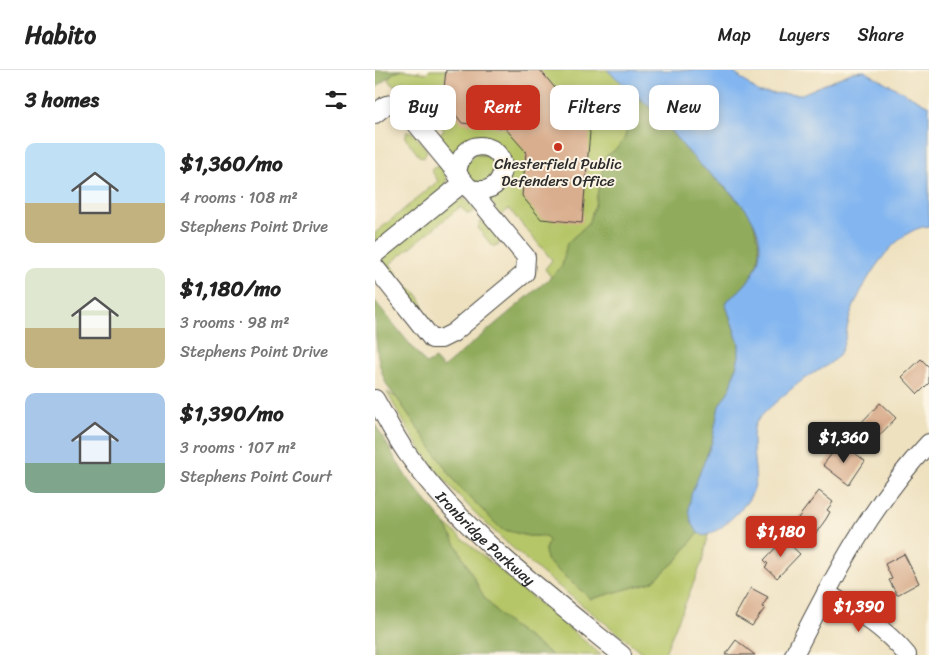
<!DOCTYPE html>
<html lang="en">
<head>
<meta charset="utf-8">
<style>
	body { margin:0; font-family:Sriracha,sans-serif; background:#f2f2f2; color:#222; height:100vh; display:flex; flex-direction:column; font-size:19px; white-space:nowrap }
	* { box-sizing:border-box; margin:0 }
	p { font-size:16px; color:#767676 }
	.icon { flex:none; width:28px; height:28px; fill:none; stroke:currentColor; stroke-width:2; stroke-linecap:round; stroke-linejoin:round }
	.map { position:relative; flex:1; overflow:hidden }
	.details { display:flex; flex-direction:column; background:#fff; width:375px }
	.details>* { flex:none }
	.top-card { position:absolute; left:15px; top:15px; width:464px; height:45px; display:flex; gap:10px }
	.price { position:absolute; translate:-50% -42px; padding:0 11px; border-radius:5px; background:#c8321e; color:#fff; font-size:16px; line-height:32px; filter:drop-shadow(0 1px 2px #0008) }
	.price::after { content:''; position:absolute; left:50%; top:30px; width:15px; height:11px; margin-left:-8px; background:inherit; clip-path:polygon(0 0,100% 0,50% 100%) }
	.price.on { background:#222; color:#fff }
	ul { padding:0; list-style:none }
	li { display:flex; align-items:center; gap:15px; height:125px; padding:0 25px }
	li span { display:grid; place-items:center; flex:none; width:140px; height:100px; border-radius:10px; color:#555 }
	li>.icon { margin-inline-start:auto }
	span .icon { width:60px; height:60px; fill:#fffc; stroke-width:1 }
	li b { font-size:21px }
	h2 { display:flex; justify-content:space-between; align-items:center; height:60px; padding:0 25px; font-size:21px }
	.pill { padding:0 18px; border-radius:10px; background:#fff; box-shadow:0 2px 8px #0003; font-size:18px; line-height:45px }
	.pill.on { background:#c8321e; color:#fff }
	header { display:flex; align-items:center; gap:30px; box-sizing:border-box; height:70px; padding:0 25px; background:#fff; border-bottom:1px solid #e0e0e0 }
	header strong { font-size:24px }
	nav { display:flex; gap:28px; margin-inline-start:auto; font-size:18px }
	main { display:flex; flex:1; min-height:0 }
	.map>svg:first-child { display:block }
	.green { fill:#b5c668; stroke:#70784a }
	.forest { fill:#90ab5c; stroke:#5e6b44 }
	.water { fill:#83b6f0; stroke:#57708e }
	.building { fill:#d9ae8e }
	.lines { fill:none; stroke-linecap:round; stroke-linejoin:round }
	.minor-casing { stroke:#484641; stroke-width:20 }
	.minor { stroke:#fff; stroke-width:18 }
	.poi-dot { fill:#c8321e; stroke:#fcf5e5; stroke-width:2 }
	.labels { text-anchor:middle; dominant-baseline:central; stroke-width:4; stroke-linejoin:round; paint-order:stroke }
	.poi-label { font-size:15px; fill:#2b2b2b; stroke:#fcf5e5 }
	.street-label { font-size:15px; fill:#2b2b2b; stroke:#fcf5e5 }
</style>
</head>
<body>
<header>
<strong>Habito</strong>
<nav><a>Map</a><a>Layers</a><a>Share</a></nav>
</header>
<main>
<section class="details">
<h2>3 homes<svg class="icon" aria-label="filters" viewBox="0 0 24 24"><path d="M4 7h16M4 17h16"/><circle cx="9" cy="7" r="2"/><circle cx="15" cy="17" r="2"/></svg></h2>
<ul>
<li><span style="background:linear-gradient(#bfe0f5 60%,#c2b280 0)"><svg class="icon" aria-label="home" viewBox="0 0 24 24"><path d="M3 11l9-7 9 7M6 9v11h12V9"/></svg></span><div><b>$1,360/mo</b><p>4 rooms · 108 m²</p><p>Stephens Point Drive</p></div></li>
<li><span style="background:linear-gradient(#dfe7d0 60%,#c2b280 0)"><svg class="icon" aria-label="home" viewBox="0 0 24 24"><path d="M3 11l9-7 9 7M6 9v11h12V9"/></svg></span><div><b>$1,180/mo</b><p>3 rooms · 98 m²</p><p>Stephens Point Drive</p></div></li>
<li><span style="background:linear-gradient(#a9c7e8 70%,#7fa58c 0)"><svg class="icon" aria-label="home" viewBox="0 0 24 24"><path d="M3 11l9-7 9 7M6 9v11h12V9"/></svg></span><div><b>$1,390/mo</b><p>3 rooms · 107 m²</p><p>Stephens Point Court</p></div></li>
</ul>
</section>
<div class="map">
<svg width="554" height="585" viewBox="0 0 554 585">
	<rect width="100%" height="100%" fill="#fcf5e5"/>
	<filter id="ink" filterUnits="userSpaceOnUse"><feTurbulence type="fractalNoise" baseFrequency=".02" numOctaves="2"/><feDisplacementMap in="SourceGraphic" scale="10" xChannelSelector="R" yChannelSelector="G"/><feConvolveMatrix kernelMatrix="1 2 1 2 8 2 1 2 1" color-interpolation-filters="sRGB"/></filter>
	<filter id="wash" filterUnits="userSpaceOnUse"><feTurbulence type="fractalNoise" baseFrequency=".0096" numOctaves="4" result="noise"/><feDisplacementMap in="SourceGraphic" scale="20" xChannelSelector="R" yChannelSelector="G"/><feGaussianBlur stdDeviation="1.12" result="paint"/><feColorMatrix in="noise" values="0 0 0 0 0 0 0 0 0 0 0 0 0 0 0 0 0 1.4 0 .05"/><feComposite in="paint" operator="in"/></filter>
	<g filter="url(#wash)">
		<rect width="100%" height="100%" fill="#eee1c0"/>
		<g class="green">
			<path d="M28,0l24,3 3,-3h177l21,17 -4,6c4,31 10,46 -19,64l-10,48 -7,19 -21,19 -5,23 -11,11 -6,-8 7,-9 -43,-51 -9,7 -12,-18 3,-1 15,-42 -51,-2 -5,2 -14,-18 8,-7 -40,-49 -10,5 -6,-7 5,-6z"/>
			<polygon points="32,61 37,62 52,80 49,88 44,86 30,68"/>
			<circle cx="105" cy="99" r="14"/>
			<polygon points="60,97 65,97 72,107 70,117 0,175 0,163 63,111 56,100"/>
			<polygon points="80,129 90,129 98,137 99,142 93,144 85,137 15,194 22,203 19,208 7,196 10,185"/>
			<polygon points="105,152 110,152 125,169 123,176 117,176 103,158"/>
			<path d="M30,216c8,1 17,13 18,21l-5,3 -16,-22z"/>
			<path d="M12,322l10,6 59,85 45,46 27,7h17l4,5 -4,8 1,11 45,39 61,-17 25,-22 21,-27 10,2 -5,25 -39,95h-19c-71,-58 -149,-112 -207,-183 -20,-24 -36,-52 -51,-80z"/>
			<polygon points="70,454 226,585 177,585 128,549 109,527"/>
		</g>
		<g class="forest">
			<polygon points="0,0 28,0 18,3 0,19"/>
			<path d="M253,17c25,21 43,47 65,70 16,18 36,33 52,51 6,7 9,15 11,24 9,30 -4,50 -28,68l-2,5 13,39v12l-8,31 -12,19 -7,36 -21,54v25l7,12 -21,27 -25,22 -61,17 -45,-39 -1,-11 4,-8 -4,-5h-17l-27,-7 -45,-46 -59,-85c-22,-19 -22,-65 -22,-97l51,63 9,-5 8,9 108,-91 11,-11 5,-23 21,-19 7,-19 10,-48c29,-18 23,-33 19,-64z"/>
			<polygon points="0,354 30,405 70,454 109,527 128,549 177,585 0,585"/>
		</g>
		<path class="water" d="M232,0h124l28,23 43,1 51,-22 11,-1 65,35v120c-36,2 -71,63 -80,94 -3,10 -3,23 -9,33 -7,11 -20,16 -30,22 -10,6 -50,39 -54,48 -3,5 -3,13 -3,19 0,34 12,44 -17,72 -10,10 -18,17 -31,22l-7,-3 -7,-12 -2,-12 2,-14 21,-53 7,-36 12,-19 8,-31v-12l-13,-39 2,-5c32,-23 43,-54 19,-89 -12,-18 -39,-37 -54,-54 -14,-15 -26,-32 -40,-47 -15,-14 -31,-27 -46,-40z"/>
		<g id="blocks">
			<g class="building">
				<polygon points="71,0 165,0 180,18 179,29 189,42 199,43 215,62 207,153 166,149 147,126 151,82 130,58 87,53 68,28"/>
				<polygon points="546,289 554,297 554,313 543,324 527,307"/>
				<polygon points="505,333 521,348 500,370 484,355"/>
				<polygon points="462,377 467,381 475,379 490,391 474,415 448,395"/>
				<polygon points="444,421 458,432 452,440 455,442 451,449 441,463 423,448"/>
				<polygon points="409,469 425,484 402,508 390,497 393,494 389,490"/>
				<polygon points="529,484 544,513 522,525 514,510 517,509 510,494"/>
				<polygon points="376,518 393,527 387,537 390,538 377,556 360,546"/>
				<polygon points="361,570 380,585 350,585"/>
			</g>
		</g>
	</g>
	<g filter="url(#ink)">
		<use href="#blocks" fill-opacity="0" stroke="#484641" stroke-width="1"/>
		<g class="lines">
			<defs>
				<g id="minor">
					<polyline points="0,44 11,35 21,33 29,39 151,187 150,203 78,263 66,269 57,269 0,197"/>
					<path d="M82,105c4,-49 59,-27 43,3 -6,13 -18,13 -31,11"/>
					<polyline points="0,184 89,112"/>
					<path id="s1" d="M0,329c10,17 19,36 31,53 55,79 141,142 216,203"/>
					<path d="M451,523c30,17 59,35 81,62"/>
					<path d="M419,585c38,-75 77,-151 135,-212"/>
				</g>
			</defs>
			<use href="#minor" class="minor-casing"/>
			<use href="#minor" class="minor"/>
		</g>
	</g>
	<circle class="poi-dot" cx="183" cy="77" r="5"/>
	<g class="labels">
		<g class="poi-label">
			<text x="183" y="94">Chesterfield Public<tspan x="183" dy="17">Defenders Office</tspan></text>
		</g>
		<g class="street-label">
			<text stroke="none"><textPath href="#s1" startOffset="179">Ironbridge Parkway</textPath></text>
		</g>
	</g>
</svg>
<b class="price on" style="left:469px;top:394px">$1,360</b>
<b class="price" style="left:406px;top:488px">$1,180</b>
<b class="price" style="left:484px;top:563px">$1,390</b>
<div class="top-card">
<a class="pill">Buy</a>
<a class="pill on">Rent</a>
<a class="pill">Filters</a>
<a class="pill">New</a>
</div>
</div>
</main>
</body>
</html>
